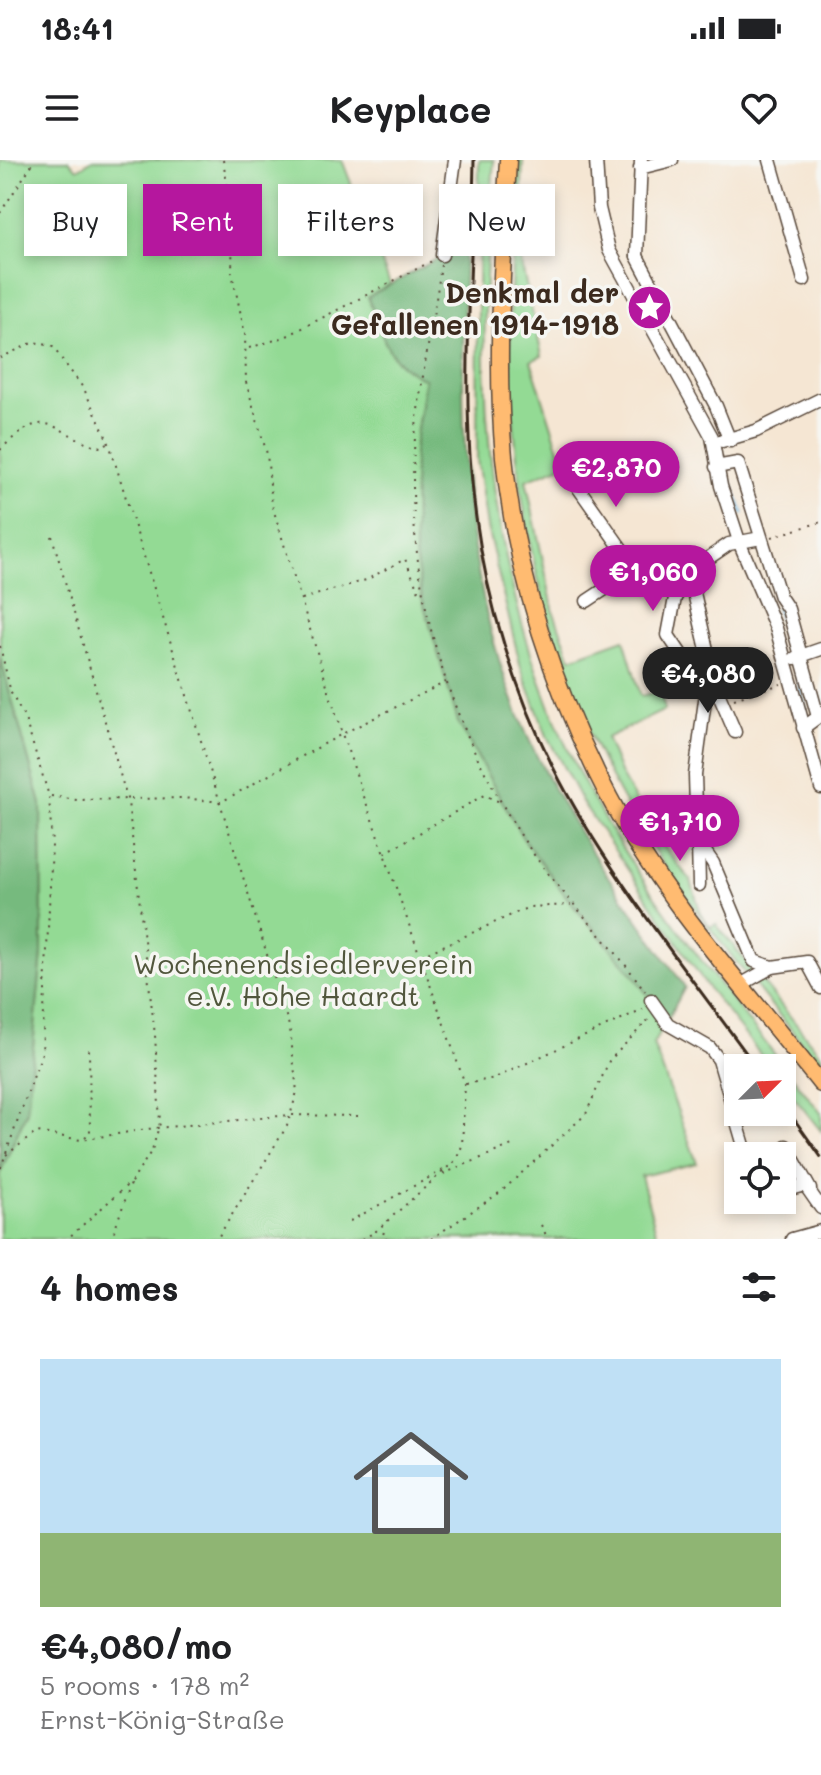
<!DOCTYPE html>
<html lang="en">
<head>
<meta charset="utf-8">
<style>
	body { margin:0; font-family:Mali,sans-serif; background:#f2f2f2; color:#202124; height:100vh; display:flex; flex-direction:column; font-size:30px; white-space:nowrap }
	* { box-sizing:border-box; margin:0 }
	p { font-size:26px; color:#757577 }
	.icon { flex:none; width:44px; height:44px; fill:none; stroke:currentColor; stroke-width:2; stroke-linecap:round; stroke-linejoin:round }
	.map { position:relative; height:1079px; overflow:hidden }
	.side { display:flex; flex-direction:column; background:#fff; flex:1 }
	.side>* { flex:none }
	.top-card { position:absolute; left:24px; top:24px; width:774px; height:72px; display:flex; gap:16px }
	.needle { width:52px; rotate:66deg }
	.buttons { position:absolute; left:724px; top:894px; display:grid; gap:16px }
	.buttons a { display:grid; place-items:center; width:72px; height:72px; border-radius:0px; background:#fff; box-shadow:0 4px 12px #0003; font-size:40px }
	.price { position:absolute; translate:-50% -68px; padding:0 18px; border-radius:28px; background:#b5179e; color:#fff; font-size:26px; line-height:52px; filter:drop-shadow(0 2px 4px #0008) }
	.price::after { content:''; position:absolute; left:50%; top:48px; width:24px; height:18px; margin-left:-12px; background:inherit; clip-path:polygon(0 0,100% 0,50% 100%) }
	.price.current { background:#222; color:#fff }
	ul { padding:0; list-style:none }
	li { display:grid; align-content:center; gap:16px; height:424px; padding:0 40px }
	li span { display:grid; place-items:center; height:248px; border-radius:0px; color:#555 }
	li>.icon { margin-inline-start:auto }
	span .icon { width:144px; height:144px; fill:#fffc; stroke-width:1 }
	li b { font-size:34px }
	h2 { display:flex; justify-content:space-between; align-items:center; height:96px; padding:0 40px; font-size:34px }
	.chip { padding:0 28px; border-radius:0px; background:#fff; box-shadow:0 4px 12px #0003; font-size:28px; line-height:72px }
	.chip.current { background:#b5179e; color:#fff }
	.status { display:flex; justify-content:space-between; align-items:center; height:56px; padding:0 40px; background:#fff; direction:ltr }
	.status svg { height:22px; fill:currentColor }
	header { display:flex; justify-content:space-between; align-items:center; height:104px; padding:0 40px; background:#fff; font-size:36px; font-weight:700 }
	.map>svg:first-child { display:block }
	.green { fill:#93da94; stroke:#678259; stroke-width:2 }
	.forest { fill:#76ba7e; stroke:#58724e; stroke-width:2 }
	.lines { fill:none; stroke-linecap:round; stroke-linejoin:round }
	.stream { stroke:#69b8e4; stroke-width:3 }
	.minor-casing { stroke:#574639; stroke-width:15 }
	.major-casing { stroke:#574639; stroke-width:19 }
	.path { stroke:#574639; stroke-width:2; stroke-dasharray:2 6; stroke-linecap:butt }
	.minor { stroke:#fff; stroke-width:12 }
	.major { stroke:#ffbb71; stroke-width:16 }
	.rail { stroke:#3b2a1e; stroke-width:3 }
	.labels { text-anchor:middle; dominant-baseline:central; stroke-width:7; stroke-linejoin:round; paint-order:stroke }
	.poi-label { font-size:28px; font-weight:bold; fill:#3b2a1e; stroke:#f6f6f2; text-anchor:end }
	.park-label { font-size:28px; fill:#51563c; stroke:#f6f6f2 }
</style>
</head>
<body>
<div class="status"><b>18:41</b><svg viewBox="0 0 49 12"><path d="M0 12V9h3v3zM5 12V6h3v6zM10 12V3h3v9zM15 12V0h3v12zM26 1h20v11H26zM47 4h2v5h-2z"/></svg></div>
<header><svg class="icon" aria-label="menu" viewBox="0 0 24 24"><path d="M4 6h16M4 12h16M4 18h16"/></svg>Keyplace<svg class="icon" aria-label="heart" viewBox="0 0 24 24"><path d="M12 20l-8-8c-3-5 5-10 8-4 3-6 11-1 8 4z"/></svg></header>
<div class="map">
<svg width="821" height="1079" viewBox="0 0 821 1079">
	<rect width="100%" height="100%" fill="#f6f6f2"/>
	<filter id="ink" filterUnits="userSpaceOnUse"><feTurbulence type="fractalNoise" baseFrequency=".0125" numOctaves="2"/><feDisplacementMap in="SourceGraphic" scale="16" xChannelSelector="R" yChannelSelector="G"/><feConvolveMatrix kernelMatrix="1 2 1 2 8 2 1 2 1" color-interpolation-filters="sRGB"/></filter>
	<filter id="wash" filterUnits="userSpaceOnUse"><feTurbulence type="fractalNoise" baseFrequency=".006" numOctaves="4" result="noise"/><feDisplacementMap in="SourceGraphic" scale="32" xChannelSelector="R" yChannelSelector="G"/><feGaussianBlur stdDeviation="1.8" result="paint"/><feColorMatrix in="noise" values="0 0 0 0 0 0 0 0 0 0 0 0 0 0 0 0 0 1.4 0 .05"/><feComposite in="paint" operator="in"/></filter>
	<g filter="url(#wash)">
		<rect width="100%" height="100%" fill="#f5e6d3"/>
		<g class="green">
			<path d="M0,0h69l8,9 16,-9h249l48,124 -21,13c15,40 15,65 56,82l-11,70 37,244 7,29 66,118 49,65 60,69 33,48 -13,22 44,119 -56,13 17,63h-658v-66l27,-62 15,-158 -1,-149 -41,-147z"/>
			<path d="M479,0h15c-5,68 -11,137 -9,205 2,131 29,268 84,387 57,124 168,253 252,361v18l-39,-49v-14h-11l-62,-79 -127,-187 -35,-66 -26,-68 -34,-141 -10,-67z"/>
			<path d="M519,0h4l-4,93 23,103 -11,5 33,104 -38,15 28,133 17,45 53,-19 17,57 19,-5 5,19 -59,28 15,37 34,60 36,46 10,33 9,13 6,-3 105,131v11c-66,-81 -135,-161 -189,-251 -79,-132 -115,-285 -121,-438 -4,-72 4,-145 8,-217z"/>
		</g>
		<g class="forest">
			<path d="M448,47l18,9c-5,193 -15,380 80,558 39,75 91,144 139,213l-19,35 -33,-48 -60,-69 -49,-65 -66,-118 -36,-124 -7,-43 -1,-106 11,-70c-40,-17 -42,-43 -57,-82l74,-41z"/>
			<polygon points="0,497 41,644 42,793 27,951 0,1013"/>
		</g>
		<g class="lines">
			<g class="stream">
				<polyline points="731,322 743,353"/>
				<polyline points="777,448 792,496"/>
				<polyline points="794,503 806,550"/>
			</g>
		</g>
	</g>
	<g filter="url(#ink)">
		<g class="lines">
			<defs>
				<g id="minor">
					<polyline points="596,0 599,48 609,90 712,277 721,326 740,384 776,468 821,628"/>
					<polyline points="770,0 804,120"/>
					<polyline points="640,8 672,0"/>
					<polyline points="442,95 455,0"/>
					<polyline points="637,96 716,246 730,281"/>
					<polyline points="637,96 641,0"/>
					<polyline points="722,281 756,271 821,239"/>
					<polyline points="716,307 738,303 780,437 788,449 818,557 803,568"/>
					<polyline points="568,313 635,408"/>
					<polyline points="694,408 692,424 710,503 695,615 697,680 713,703 754,801 772,807 807,802 821,828"/>
					<polyline points="692,410 675,438 668,475 691,509 716,528 735,572"/>
					<polyline points="587,441 652,398 674,398 694,408 729,384 761,378"/>
					<polyline points="795,498 821,489"/>
					<polyline points="698,683 699,725"/>
					<polyline points="742,824 772,807"/>
					<polyline points="651,840 668,864 710,888 719,900 747,996"/>
					<polyline points="786,986 810,1029"/>
					<polyline points="782,1031 805,1025 821,1048"/>
					<polyline points="792,1079 821,1071"/>
				</g>
				<path id="major" d="M508,0c-5,99 -13,198 -4,297 11,116 51,237 105,340 55,104 139,195 212,287"/>
			</defs>
			<use href="#minor" class="minor-casing"/>
			<use href="#major" class="major-casing"/>
			<g class="path">
				<polyline points="223,0 233,59 232,113 245,174 246,222 267,294 272,345 342,574 465,924 462,986 456,1000 376,1071 387,1074 386,1079"/>
				<polyline points="0,53 35,0"/>
				<path d="M441,105c-8,61 -23,124 -27,186 -8,140 34,271 110,389 35,54 84,98 121,151"/>
				<polyline points="249,188 285,177 434,100"/>
				<polyline points="0,198 34,182 52,186 84,229 109,283 290,869 297,932 287,966 217,1079"/>
				<path d="M0,290c49,-47 47,-20 99,-3l9,-4"/>
				<polyline points="52,376 128,642 155,875 160,963 152,990 133,1020 67,1079"/>
				<polyline points="772,377 821,362"/>
				<polyline points="302,439 366,420 405,399 420,434"/>
				<polyline points="0,486 11,533 25,559 49,636 52,685 42,893 0,1010"/>
				<polyline points="734,539 781,524"/>
				<polyline points="51,636 77,640 183,638 221,642 342,574 446,522"/>
				<polyline points="385,693 484,635 502,643"/>
				<polyline points="421,796 529,747 571,745"/>
				<polyline points="466,924 495,918 643,849"/>
				<polyline points="85,977 90,973 89,888"/>
				<polyline points="6,995 37,972 81,980 147,969 290,955 358,956"/>
				<polyline points="443,1014 512,985"/>
				<polyline points="350,1061 445,1009"/>
				<polyline points="541,1065 548,1079"/>
				<polyline points="111,1079 132,1021"/>
				<polyline points="362,1079 375,1072"/>
				<polyline points="431,1079 502,1031 586,954 609,901 651,857"/>
			</g>
			<use href="#minor" class="minor"/>
			<use href="#major" class="major"/>
			<g class="rail">
				<path d="M474,0c-2,118 -14,240 2,358 11,85 39,172 77,249 50,101 137,208 204,301"/>
				<polyline points="782,942 821,997"/>
			</g>
		</g>
	</g>
	<defs>
		<symbol id="sight-disc" viewBox="-11 -11 22 22"><circle r="9.5" fill="#b5179e" stroke="#f6f6f2"/><path d="M0-6L1.8-2.2L6-1.7L2.9 1.2L3.7 5.4L0 3.3L-3.7 5.4L-2.9 1.2L-6-1.7L-1.8-2.2Z" fill="#fff"/></symbol>
	</defs>
	<g fill-rule="evenodd">
		<use href="#sight-disc" x="624" y="122" width="51" height="51"/>
	</g>
	<g class="labels">
		<g class="poi-label">
			<text x="619" y="132">Denkmal der<tspan x="619" dy="32">Gefallenen 1914-1918</tspan></text>
		</g>
		<g class="park-label">
			<text x="303" y="803">Wochenendsiedlerverein<tspan x="303" dy="32">e.V. Hohe Haardt</tspan></text>
		</g>
	</g>
</svg>
<div class="buttons">
<a><svg class="needle" viewBox="-14 -14 28 28"><path d="M0-13l5 13h-10z" fill="#e53935"/><path d="M0 13l5-13h-10z" fill="#757577"/></svg></a>
<a><svg class="icon" aria-label="locate" viewBox="0 0 24 24"><circle cx="12" cy="12" r="6"/><path d="M12 2v4M12 18v4M2 12h4M18 12h4"/></svg></a>
</div>
<b class="price" style="left:616px;top:349px">€2,870</b>
<b class="price" style="left:653px;top:453px">€1,060</b>
<b class="price current" style="left:708px;top:555px">€4,080</b>
<b class="price" style="left:680px;top:703px">€1,710</b>
<div class="top-card">
<a class="chip">Buy</a>
<a class="chip current">Rent</a>
<a class="chip">Filters</a>
<a class="chip">New</a>
</div>
</div>
<section class="side">
<h2>4 homes<svg class="icon" aria-label="filters" viewBox="0 0 24 24"><path d="M4 7h16M4 17h16"/><circle cx="9" cy="7" r="2"/><circle cx="15" cy="17" r="2"/></svg></h2>
<ul>
<li><span style="background:linear-gradient(#bfe0f5 70%,#8fb573 0)"><svg class="icon" aria-label="home" viewBox="0 0 24 24"><path d="M3 11l9-7 9 7M6 9v11h12V9"/></svg></span><div><b>€4,080/mo</b><p>5 rooms · 178 m²</p><p>Ernst-König-Straße</p></div></li>
</ul>
</section>
</body>
</html>
